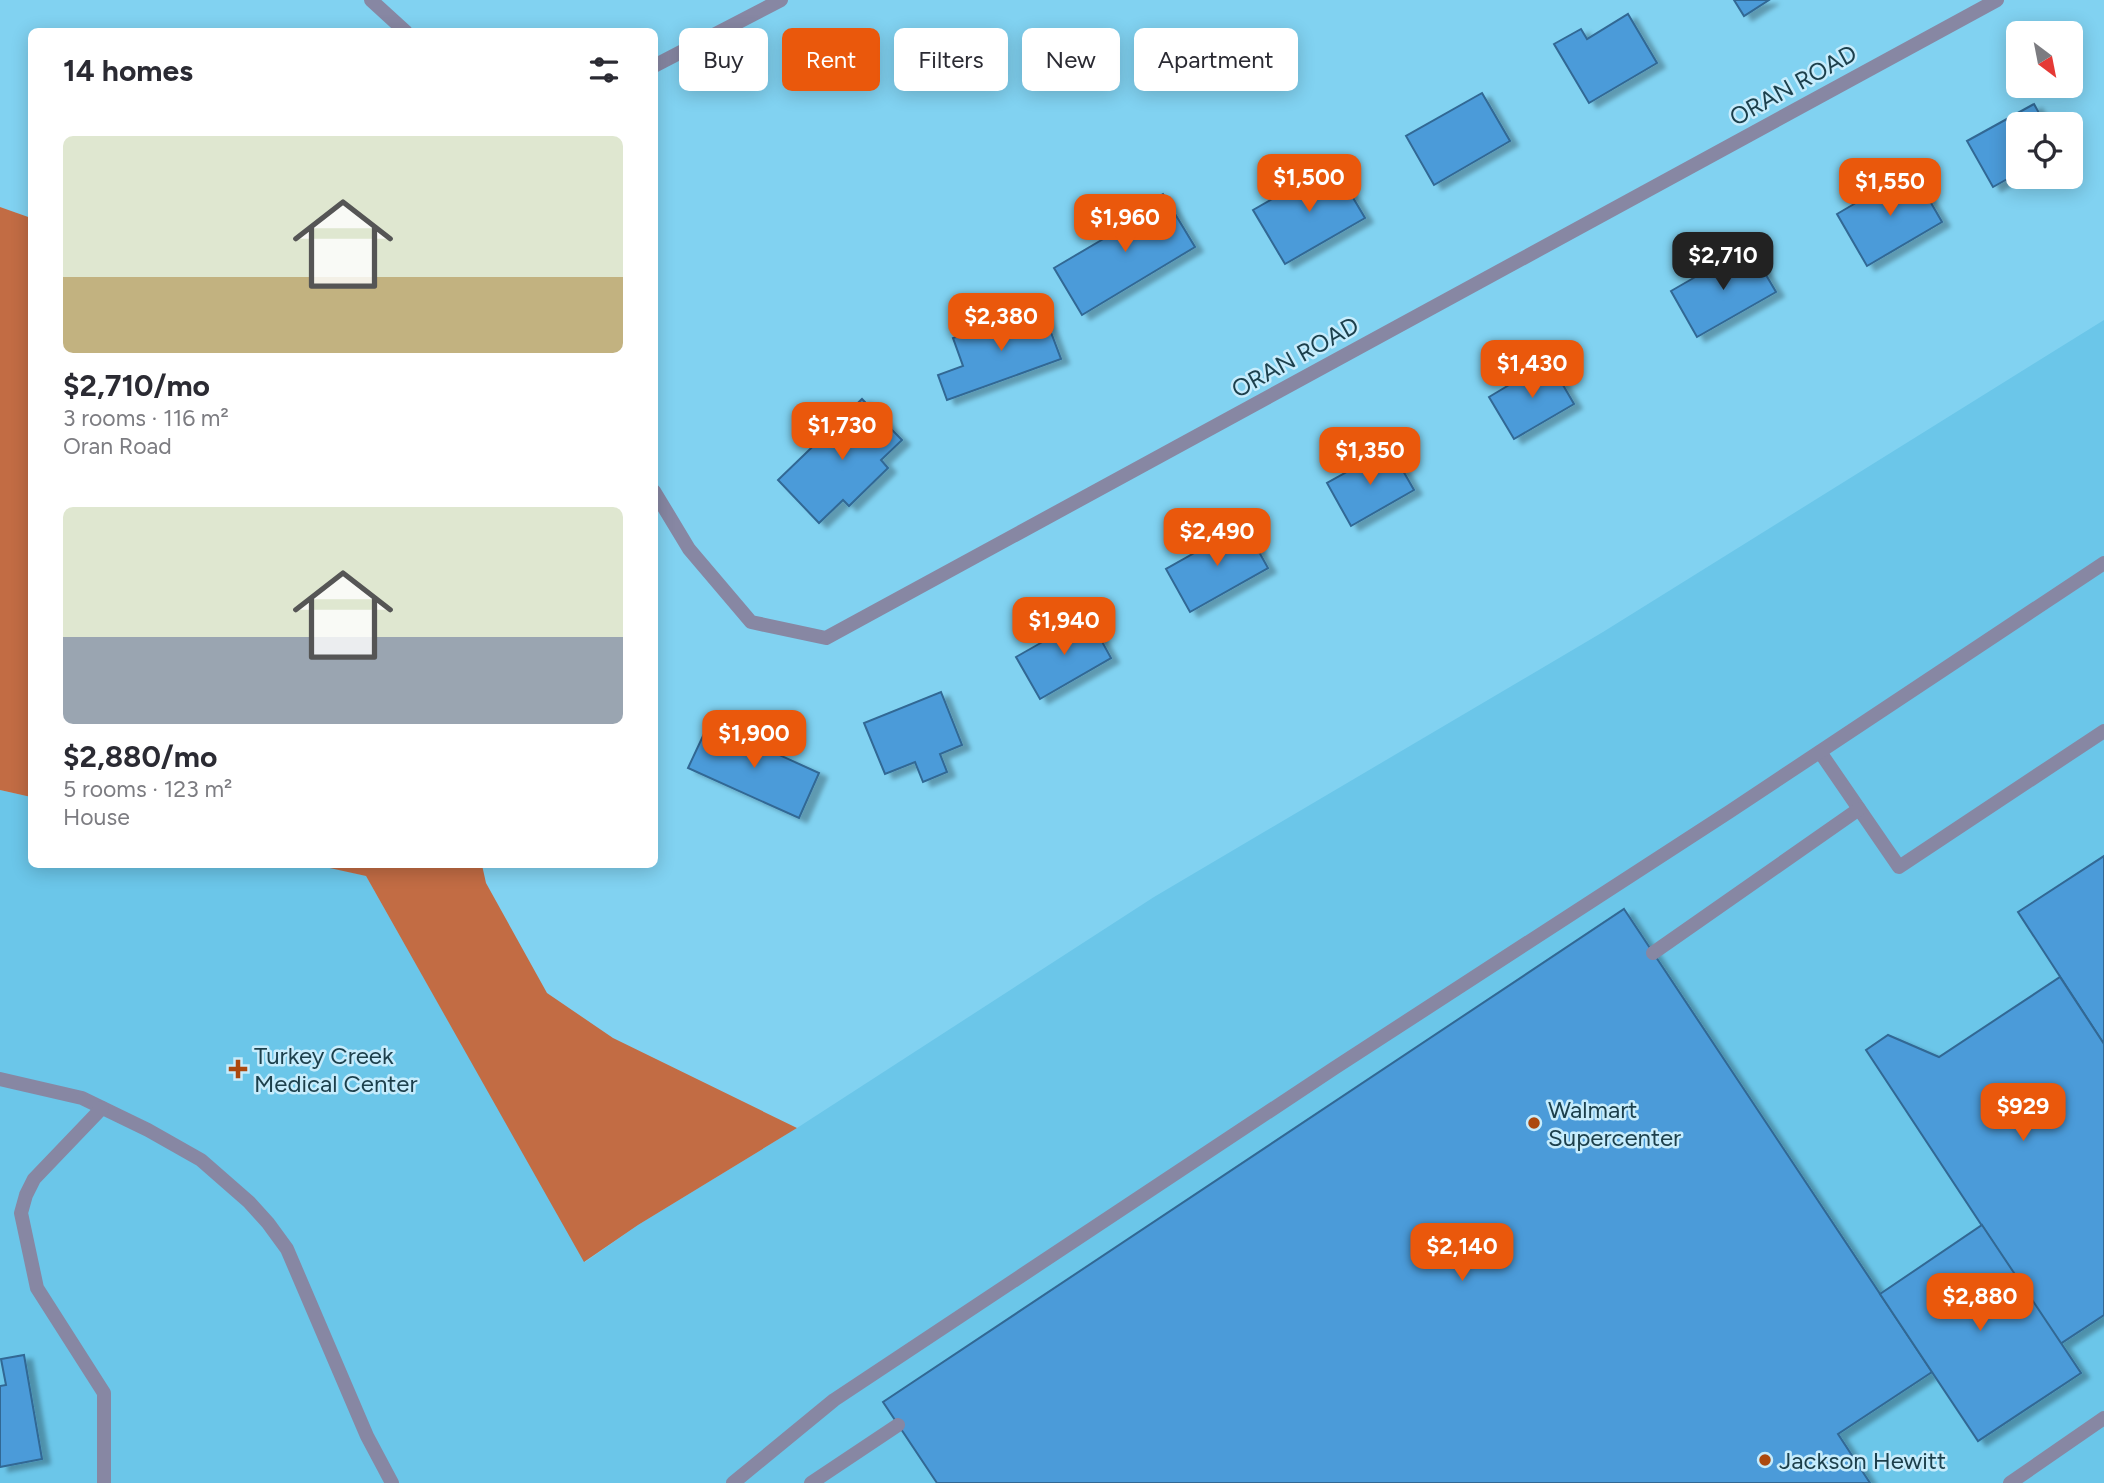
<!DOCTYPE html>
<html lang="en">
<head>
<meta charset="utf-8">
<style>
	body { margin:0; font-family:Figtree,sans-serif; background:#f7f7f7; color:#2b2b33; height:100vh; display:flex; flex-direction:column; font-size:26px; white-space:nowrap }
	* { box-sizing:border-box; margin:0 }
	p { font-size:23px; color:#7c7c81 }
	.icon { flex:none; width:38px; height:38px; fill:none; stroke:currentColor; stroke-width:2; stroke-linecap:round; stroke-linejoin:round }
	.map { position:relative; flex:1; overflow:hidden }
	.details { position:absolute; left:28px; top:28px; width:630px; height:840px; display:flex; flex-direction:column; background:#fff; border-radius:10px; box-shadow:0 4px 18px #0003 }
	.details>* { flex:none }
	.hud { position:absolute; left:679px; top:28px; width:665px; height:63px; display:flex; gap:14px }
	.needle { width:46px; rotate:148deg }
	.buttons { position:absolute; left:2006px; top:21px; display:grid; gap:14px }
	.buttons a { display:grid; place-items:center; width:77px; height:77px; border-radius:10px; background:#fff; box-shadow:0 4px 18px #0003; font-size:35px }
	.price { position:absolute; translate:-50% -60px; padding:0 16px; border-radius:14px; background:#ea580c; color:#fff; font-size:23px; line-height:46px; filter:drop-shadow(0 2px 4px #0008) }
	.price::after { content:''; position:absolute; left:50%; top:42px; width:21px; height:16px; margin-left:-10px; background:inherit; clip-path:polygon(0 0,100% 0,50% 100%) }
	.price.current { background:#222; color:#fff }
	ul { padding:0; list-style:none }
	li { display:grid; align-content:center; gap:14px; height:371px; padding:0 35px }
	li span { display:grid; place-items:center; height:217px; border-radius:10px; color:#555 }
	li>.icon { margin-inline-start:auto }
	span .icon { width:126px; height:126px; fill:#fffc; stroke-width:1 }
	li b { font-size:30px }
	h2 { display:flex; justify-content:space-between; align-items:center; height:84px; padding:0 35px; font-size:30px }
	.tag { padding:0 24px; border-radius:10px; background:#fff; box-shadow:0 4px 18px #0003; font-size:24px; line-height:63px }
	.tag.current { background:#ea580c; color:#fff }
	.map>svg:first-child { display:block }
	.built { fill:#6bc6e9 }
	.forest { fill:#c26c44 }
	.building { fill:#4b9bd9; stroke:#316894; stroke-width:2; filter:url(#shadow) }
	.lines { fill:none; stroke-linecap:round; stroke-linejoin:round }
	.lane { stroke:#8787a3; stroke-width:14 }
	.street { stroke:#8787a3; stroke-width:14 }
	.poi-dot { fill:#ac490f; stroke:#c6ecfc; stroke-width:2.5 }
	.labels { text-anchor:middle; dominant-baseline:central; stroke-width:5; stroke-linejoin:round; paint-order:stroke }
	.street-label { font-size:24px; fill:#1c3f4b; stroke:#c6ecfc }
	.poi-label { font-size:24px; fill:#1c3f4b; stroke:#c6ecfc; text-anchor:start }
</style>
</head>
<body>
<div class="map">
<svg width="2104" height="1483" viewBox="0 0 2104 1483">
	<defs>
		<filter id="shadow"><feDropShadow dx="8" dy="4.5" stdDeviation="2" flood-color="#0004"/></filter>
	</defs>
	<rect width="100%" height="100%" fill="#81d2f1"/>
	<polygon class="built" points="2104,320 2104,1483 0,1483 0,790 31,797 32,864 316,864 366,876 585,1262 638,1225 797,1128 1154,897 1603,632"/>
	<g class="forest">
		<polygon points="0,207 31,218 31,797 0,790"/>
		<polygon points="316,865 482,865 486,883 547,993 613,1038 797,1128 638,1225 584,1262 366,876"/>
	</g>
	<g class="building">
		<polygon points="1734,0 1769,0 1744,16"/>
		<polygon points="1628,14 1657,63 1589,103 1554,44 1581,29 1587,39"/>
		<polygon points="1482,93 1510,141 1434,185 1406,136"/>
		<polygon points="2034,104 2045,124 2018,124 2018,173 1993,187 1967,141"/>
		<polygon points="1333,164 1365,218 1285,264 1253,210"/>
		<polygon points="1912,170 1942,222 1867,266 1837,214"/>
		<polygon points="1163,194 1195,247 1082,315 1054,268 1110,235 1102,222 1133,204 1137,209"/>
		<polygon points="1749,246 1776,292 1697,337 1671,291"/>
		<polygon points="1041,306 1061,359 947,400 938,375 963,366 953,338"/>
		<polygon points="1549,361 1574,404 1514,439 1489,397"/>
		<polygon points="862,399 902,440 881,460 888,468 849,506 843,500 819,523 778,480"/>
		<polygon points="1390,448 1414,490 1351,526 1327,483"/>
		<polygon points="1244,525 1268,568 1190,612 1166,569"/>
		<polygon points="1088,616 1111,658 1040,699 1016,657"/>
		<polygon points="941,692 962,745 940,754 947,772 923,782 915,762 885,774 864,723"/>
		<polygon points="709,723 819,773 799,818 688,768"/>
		<polygon points="2104,856 2104,1044 2018,912"/>
		<polygon points="1624,909 1932,1372 1838,1434 1870,1483 937,1483 883,1402"/>
		<polygon points="2060,977 2104,1044 2104,1315 2060,1344 1866,1050 1888,1035 1939,1057"/>
		<polygon points="1982,1225 2081,1373 1978,1441 1880,1294"/>
		<polygon points="24,1355 42,1459 0,1467 0,1386 6,1385 1,1359"/>
	</g>
	<g class="lines">
		<g class="lane">
			<polyline points="1820,752 1899,867 2104,731"/>
			<polyline points="1653,953 1859,809"/>
			<polyline points="0,1079 82,1098 148,1130 201,1160 249,1202 268,1223 287,1249 367,1436 392,1483"/>
			<polyline points="102,1108 34,1179 26,1195 21,1213 37,1288 104,1393 104,1483"/>
			<polyline points="733,1483 834,1400 1336,1067 1729,812 2104,563"/>
			<polyline points="811,1483 898,1425"/>
			<polyline points="2010,1483 2104,1418"/>
		</g>
		<g class="street">
			<polyline points="371,0 406,32"/>
			<polyline points="654,66 781,0"/>
			<polyline points="654,491 689,549 751,622 826,638 1997,0"/>
		</g>
	</g>
	<g class="poi-dot">
		<path d="M234.5 1058.5h7v7h7v7h-7v7h-7v-7h-7v-7h7z"/>
		<circle cx="1534" cy="1123" r="7"/>
		<circle cx="1765" cy="1460" r="7"/>
	</g>
	<g class="labels">
		<g class="street-label">
			<text transform="translate(1793 85) rotate(-29)">ORAN ROAD</text>
			<text transform="translate(1295 357) rotate(-29)">ORAN ROAD</text>
		</g>
		<g class="poi-label">
			<text x="254" y="1055">Turkey Creek<tspan x="254" dy="28">Medical Center</tspan></text>
			<text x="1548" y="1109">Walmart<tspan x="1548" dy="28">Supercenter</tspan></text>
			<text x="1779" y="1460">Jackson Hewitt</text>
		</g>
	</g>
</svg>
<div class="buttons">
<a><svg class="needle" viewBox="-14 -14 28 28"><path d="M0-13l5 13h-10z" fill="#e53935"/><path d="M0 13l5-13h-10z" fill="#7c7c81"/></svg></a>
<a><svg class="icon" aria-label="locate" viewBox="0 0 24 24"><circle cx="12" cy="12" r="6"/><path d="M12 2v4M12 18v4M2 12h4M18 12h4"/></svg></a>
</div>
<b class="price" style="left:1309px;top:214px">$1,500</b>
<b class="price" style="left:1890px;top:218px">$1,550</b>
<b class="price" style="left:1125px;top:254px">$1,960</b>
<b class="price current" style="left:1723px;top:292px">$2,710</b>
<b class="price" style="left:1001px;top:353px">$2,380</b>
<b class="price" style="left:1532px;top:400px">$1,430</b>
<b class="price" style="left:842px;top:462px">$1,730</b>
<b class="price" style="left:1370px;top:487px">$1,350</b>
<b class="price" style="left:1217px;top:568px">$2,490</b>
<b class="price" style="left:1064px;top:657px">$1,940</b>
<b class="price" style="left:754px;top:770px">$1,900</b>
<b class="price" style="left:2023px;top:1143px">$929</b>
<b class="price" style="left:1462px;top:1283px">$2,140</b>
<b class="price" style="left:1980px;top:1333px">$2,880</b>
<div class="hud">
<a class="tag">Buy</a>
<a class="tag current">Rent</a>
<a class="tag">Filters</a>
<a class="tag">New</a>
<a class="tag">Apartment</a>
</div>
<section class="details">
<h2>14 homes<svg class="icon" aria-label="filters" viewBox="0 0 24 24"><path d="M4 7h16M4 17h16"/><circle cx="9" cy="7" r="2"/><circle cx="15" cy="17" r="2"/></svg></h2>
<ul>
<li><span style="background:linear-gradient(#dfe7d0 65%,#c2b280 0)"><svg class="icon" aria-label="home" viewBox="0 0 24 24"><path d="M3 11l9-7 9 7M6 9v11h12V9"/></svg></span><div><b>$2,710/mo</b><p>3 rooms · 116 m²</p><p>Oran Road</p></div></li>
<li><span style="background:linear-gradient(#dfe7d0 60%,#9aa5b1 0)"><svg class="icon" aria-label="home" viewBox="0 0 24 24"><path d="M3 11l9-7 9 7M6 9v11h12V9"/></svg></span><div><b>$2,880/mo</b><p>5 rooms · 123 m²</p><p>House</p></div></li>
</ul>
</section>
</div>
</body>
</html>
